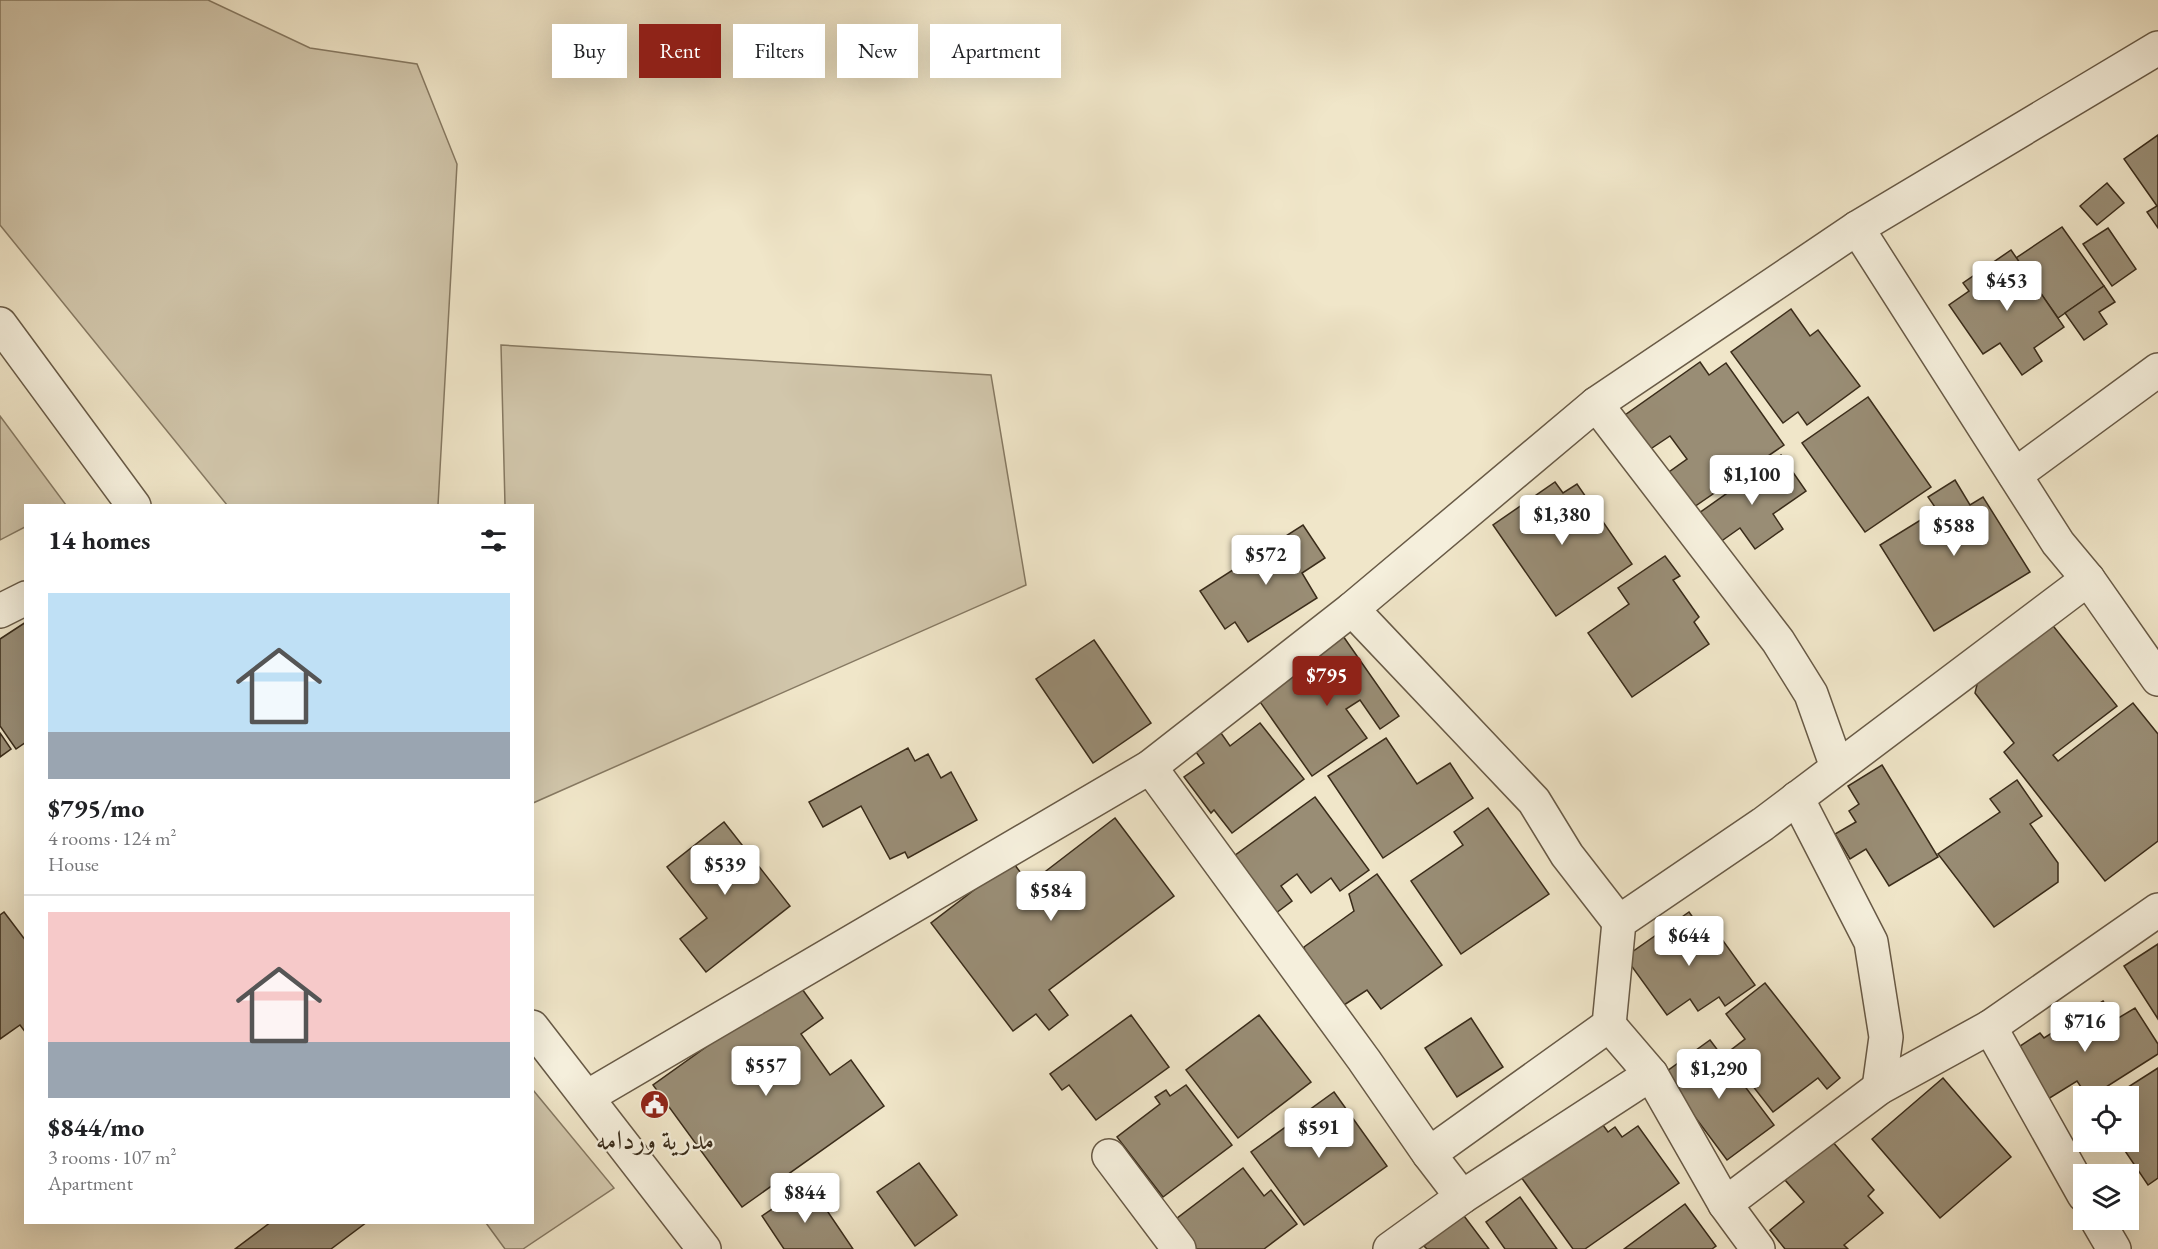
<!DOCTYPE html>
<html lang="en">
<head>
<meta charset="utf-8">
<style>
	body { margin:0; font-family:"EB Garamond",Amiri,serif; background:#f6f6f6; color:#202124; height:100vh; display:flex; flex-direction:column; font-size:22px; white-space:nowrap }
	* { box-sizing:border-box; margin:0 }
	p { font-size:20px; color:#757577 }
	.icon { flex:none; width:33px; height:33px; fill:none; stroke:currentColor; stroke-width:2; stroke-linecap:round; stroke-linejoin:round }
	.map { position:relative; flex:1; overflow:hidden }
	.sheet { position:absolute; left:24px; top:504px; width:510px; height:720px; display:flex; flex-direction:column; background:#fff; border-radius:0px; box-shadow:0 6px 24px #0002 }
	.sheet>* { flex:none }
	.guide { position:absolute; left:552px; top:24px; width:570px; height:54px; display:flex; gap:12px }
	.fabs { position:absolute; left:2073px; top:1086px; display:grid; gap:12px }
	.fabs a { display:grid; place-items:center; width:66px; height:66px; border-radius:0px; background:#fff; box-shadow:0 6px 24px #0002; font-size:30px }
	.price { position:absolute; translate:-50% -51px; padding:0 14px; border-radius:6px; background:#fff; color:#222; font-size:20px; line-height:39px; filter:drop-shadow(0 2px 3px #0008) }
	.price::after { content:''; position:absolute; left:50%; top:36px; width:18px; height:14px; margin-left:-9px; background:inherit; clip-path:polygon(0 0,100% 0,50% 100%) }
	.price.current { background:#8f2418; color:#fff }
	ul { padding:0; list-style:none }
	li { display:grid; align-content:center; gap:12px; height:318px; padding:0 24px }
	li+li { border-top:2px solid #e0e0e0 }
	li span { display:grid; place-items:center; height:186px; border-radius:0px; color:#555 }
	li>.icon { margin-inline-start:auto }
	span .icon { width:108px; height:108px; fill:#fffc; stroke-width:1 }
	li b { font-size:26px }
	h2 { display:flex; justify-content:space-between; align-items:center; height:72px; padding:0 24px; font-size:26px }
	.chip { padding:0 21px; border-radius:0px; background:#fff; box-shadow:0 6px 24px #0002; font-size:21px; line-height:54px }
	.chip.current { background:#8f2418; color:#fff }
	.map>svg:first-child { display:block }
	.green { fill:#d1c6ab; stroke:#867962; stroke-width:1.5 }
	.building { fill:#998d75; stroke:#3a2c1a; stroke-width:1.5 }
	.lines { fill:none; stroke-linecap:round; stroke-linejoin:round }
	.minor-casing { stroke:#685a46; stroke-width:36 }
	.minor { stroke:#f5efdc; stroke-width:33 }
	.labels { text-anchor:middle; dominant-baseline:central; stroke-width:4.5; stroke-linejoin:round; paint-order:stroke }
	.poi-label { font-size:27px; fill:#3a2c1a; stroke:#f5efdc }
</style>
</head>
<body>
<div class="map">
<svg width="2158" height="1249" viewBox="0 0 2158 1249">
	<rect width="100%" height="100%" fill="#f0e6c9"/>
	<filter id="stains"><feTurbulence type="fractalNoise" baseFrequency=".00333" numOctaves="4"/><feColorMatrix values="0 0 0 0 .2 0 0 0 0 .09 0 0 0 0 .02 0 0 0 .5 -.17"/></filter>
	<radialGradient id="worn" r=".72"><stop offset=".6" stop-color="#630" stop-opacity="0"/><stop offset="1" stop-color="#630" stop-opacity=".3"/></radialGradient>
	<g class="green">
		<polygon points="0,0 208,0 310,48 417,64 457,164 438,505 227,505 0,225"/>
		<polygon points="501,345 991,375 1026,585 533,803 532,506 505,505"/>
		<polygon points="0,416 66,505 26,506 25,527 0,540"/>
		<polygon points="533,1090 614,1188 523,1249 505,1249 486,1223 532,1222"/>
	</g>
	<g class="building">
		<polygon points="2158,135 2158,228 2147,212 2157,206 2124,159"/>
		<polygon points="2107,183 2124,203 2097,225 2080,206"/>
		<polygon points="2062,227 2104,286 2058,318 2016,258"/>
		<polygon points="2108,228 2136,269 2112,286 2083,244"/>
		<polygon points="2011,250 2064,327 2034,348 2042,361 2022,375 2000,343 1983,354 1949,305 1969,291 1963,283"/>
		<polygon points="2104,286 2115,302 2099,312 2107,324 2084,340 2065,313"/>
		<polygon points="1791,309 1810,336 1818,330 1860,386 1807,425 1798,412 1783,423 1731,352"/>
		<polygon points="1700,362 1709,375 1726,363 1784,445 1694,507 1669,472 1687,459 1670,436 1643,454 1618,420"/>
		<polygon points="1868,397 1931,487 1865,532 1802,443"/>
		<polygon points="1781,455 1806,491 1773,514 1783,529 1755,549 1740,528 1713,547 1692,518"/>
		<polygon points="1955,480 1970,505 1983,497 2030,572 1934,631 1880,545 1937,510 1928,497"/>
		<polygon points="1555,482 1563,493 1577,484 1632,564 1556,616 1493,525"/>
		<polygon points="1303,525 1325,558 1302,573 1317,598 1248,642 1235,622 1225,629 1200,591"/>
		<polygon points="1665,556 1680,576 1673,580 1699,617 1694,622 1709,644 1632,697 1588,633 1629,604 1618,588"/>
		<polygon points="26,622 26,742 16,749 0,726 0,639"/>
		<polygon points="2050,622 2117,706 2053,755 2058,761 2133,703 2158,734 2158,841 2105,881 2004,752 2014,743 1975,693 1979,676"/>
		<polygon points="1343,636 1399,716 1380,729 1360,700 1346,709 1367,738 1312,776 1258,699 1292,675 1299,684 1324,667 1316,656"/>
		<polygon points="1094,640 1151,723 1093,763 1036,679"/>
		<polygon points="1260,723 1304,779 1232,833 1214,810 1211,813 1184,777 1204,763 1196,752 1198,743 1212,733 1221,733 1230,746"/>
		<polygon points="0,733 11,749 0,757"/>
		<polygon points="1386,738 1417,784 1450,763 1473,798 1383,858 1328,776"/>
		<polygon points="908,748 915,761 928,754 941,778 951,772 977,820 908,858 905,852 890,859 861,806 823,827 809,802"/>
		<polygon points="1882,765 1938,857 1889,886 1866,849 1850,859 1835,834 1856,822 1849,811 1859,804 1848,786"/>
		<polygon points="2017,780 2042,816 2030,824 2058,863 2058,882 1994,927 1938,854 2000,812 1990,799"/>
		<polygon points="1315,797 1369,870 1340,891 1331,878 1311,893 1297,874 1281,886 1292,901 1276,913 1234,856"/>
		<polygon points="1488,808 1549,894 1461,954 1411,881 1463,845 1454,832"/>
		<polygon points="1115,818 1174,896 1049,990 1068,1015 1049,1030 1036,1014 1013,1031 931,923 1012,861 1029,884"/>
		<polygon points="724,822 790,906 706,972 680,939 707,918 667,867"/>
		<polygon points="1377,874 1442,965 1381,1009 1367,990 1344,1005 1323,989 1309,970 1304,947 1354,911 1349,894"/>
		<polygon points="4,912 26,941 26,1033 20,1025 0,1039 0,915"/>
		<polygon points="1689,912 1701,929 1706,926 1712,934 1716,931 1755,985 1725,1006 1719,997 1698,1011 1690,999 1667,1015 1625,957"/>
		<polygon points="2158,944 2158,1019 2124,966"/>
		<polygon points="797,982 823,1018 801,1034 830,1075 851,1060 884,1106 742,1207 653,1085"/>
		<polygon points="1765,983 1840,1078 1827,1089 1818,1078 1773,1112 1727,1053 1745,1039 1726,1014"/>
		<polygon points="2103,1001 2115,1020 2135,1008 2158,1044 2158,1054 2092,1096 2087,1096 2077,1081 2040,1104 2008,1054 2040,1033 2044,1038"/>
		<polygon points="1131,1015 1169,1067 1096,1120 1069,1085 1062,1090 1050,1074"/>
		<polygon points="1259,1015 1311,1082 1238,1138 1186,1070"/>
		<polygon points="1471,1018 1503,1067 1457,1097 1425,1048"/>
		<polygon points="1710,1040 1774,1125 1727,1160 1663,1074"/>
		<polygon points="2158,1068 2158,1178 2148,1185 2119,1142 2128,1142 2128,1096 2114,1096"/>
		<polygon points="1943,1078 2011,1157 1940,1218 1872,1139"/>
		<polygon points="1186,1085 1232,1145 1163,1197 1117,1137 1160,1104 1155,1097 1166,1090 1170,1096"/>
		<polygon points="1334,1092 1387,1166 1304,1225 1251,1152"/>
		<polygon points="1600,1121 1608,1132 1615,1127 1622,1137 1638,1126 1679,1183 1585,1249 1573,1249 1521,1177"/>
		<polygon points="1832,1141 1874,1190 1868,1196 1883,1213 1844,1245 1848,1249 1785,1249 1770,1230 1804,1202 1785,1180"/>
		<polygon points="919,1163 957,1215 915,1246 877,1192"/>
		<polygon points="1243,1168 1264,1196 1271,1190 1297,1224 1264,1249 1191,1249 1172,1222"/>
		<polygon points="809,1184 853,1249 784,1249 762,1216"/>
		<polygon points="1520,1197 1557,1249 1505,1249 1486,1222"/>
		<polygon points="1685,1204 1716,1246 1712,1249 1624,1249"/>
		<polygon points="1458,1208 1489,1249 1427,1249 1424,1246 1435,1237"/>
		<polygon points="271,1222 367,1222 331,1249 235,1249"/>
	</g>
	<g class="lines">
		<defs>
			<g id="minor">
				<polyline points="1857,228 2058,543 2088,579 2158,679"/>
				<polyline points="0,324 134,506"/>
				<polyline points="1596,404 1778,641 1811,694 1837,767"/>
				<polyline points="2015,475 2158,370"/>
				<polyline points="1352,609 1534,801 1567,855 1619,922"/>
				<polyline points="0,611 26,598"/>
				<polyline points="1150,767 1364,1060 1429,1154 1462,1197"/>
				<polyline points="1797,798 1871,942 1886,1037 1879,1088"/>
				<polyline points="1609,1025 1651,1074 1725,1204 1758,1249"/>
				<polyline points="532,1027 704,1249"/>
				<polyline points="1990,1027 2084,1195"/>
				<polyline points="587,1097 1150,767 1352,609 1596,404 1857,228 2158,48"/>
				<polyline points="1429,1154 1609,1025 1619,922 1763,824 2088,579"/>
				<polyline points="1109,1156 1179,1249"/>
				<polyline points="1725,1204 1879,1088 1990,1027 2158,910"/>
				<polyline points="2097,1220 2114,1249"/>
				<polyline points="1390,1249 1462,1197 1651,1074"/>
			</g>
		</defs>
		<use href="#minor" class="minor-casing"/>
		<use href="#minor" class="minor"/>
	</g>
	<defs>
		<symbol id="civic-disc" viewBox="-11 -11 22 22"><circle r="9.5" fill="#8f2418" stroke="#f5efdc"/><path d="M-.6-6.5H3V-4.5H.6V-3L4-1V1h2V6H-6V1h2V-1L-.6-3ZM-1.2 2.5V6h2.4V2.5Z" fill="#fff"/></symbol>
	</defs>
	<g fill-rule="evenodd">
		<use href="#civic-disc" x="638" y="1088" width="33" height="33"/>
	</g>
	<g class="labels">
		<g class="poi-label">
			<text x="655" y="1139">مدرية وردامه</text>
		</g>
	</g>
	<rect width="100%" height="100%" filter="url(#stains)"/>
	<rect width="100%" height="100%" fill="url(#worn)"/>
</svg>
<div class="fabs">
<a><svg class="icon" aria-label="locate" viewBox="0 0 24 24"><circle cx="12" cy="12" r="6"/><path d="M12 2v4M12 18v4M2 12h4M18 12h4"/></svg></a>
<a><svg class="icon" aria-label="layers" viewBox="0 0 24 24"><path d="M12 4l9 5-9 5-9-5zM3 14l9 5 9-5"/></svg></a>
</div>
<b class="price" style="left:2007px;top:312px">$453</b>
<b class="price" style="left:1752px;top:506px">$1,100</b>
<b class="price" style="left:1562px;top:546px">$1,380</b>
<b class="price" style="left:1954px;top:557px">$588</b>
<b class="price" style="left:1266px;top:586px">$572</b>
<b class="price current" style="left:1327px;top:707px">$795</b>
<b class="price" style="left:725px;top:896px">$539</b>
<b class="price" style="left:1051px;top:922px">$584</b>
<b class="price" style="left:1689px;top:967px">$644</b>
<b class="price" style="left:2085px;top:1053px">$716</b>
<b class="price" style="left:766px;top:1097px">$557</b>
<b class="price" style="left:1719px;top:1100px">$1,290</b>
<b class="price" style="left:1319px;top:1159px">$591</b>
<b class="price" style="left:805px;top:1224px">$844</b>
<div class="guide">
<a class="chip">Buy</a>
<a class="chip current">Rent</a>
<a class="chip">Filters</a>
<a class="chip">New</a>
<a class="chip">Apartment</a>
</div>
<section class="sheet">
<h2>14 homes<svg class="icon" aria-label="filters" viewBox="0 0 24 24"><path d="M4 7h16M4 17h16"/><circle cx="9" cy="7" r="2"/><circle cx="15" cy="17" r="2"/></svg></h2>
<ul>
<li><span style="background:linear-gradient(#bfe0f5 75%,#9aa5b1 0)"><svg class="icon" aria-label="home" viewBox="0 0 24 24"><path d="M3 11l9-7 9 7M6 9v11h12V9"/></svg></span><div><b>$795/mo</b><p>4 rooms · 124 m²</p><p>House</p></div></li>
<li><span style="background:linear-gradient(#f6c9c9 70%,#9aa5b1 0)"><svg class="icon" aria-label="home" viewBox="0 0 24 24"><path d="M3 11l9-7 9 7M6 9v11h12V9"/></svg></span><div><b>$844/mo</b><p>3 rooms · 107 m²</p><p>Apartment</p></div></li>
</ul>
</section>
</div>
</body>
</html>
